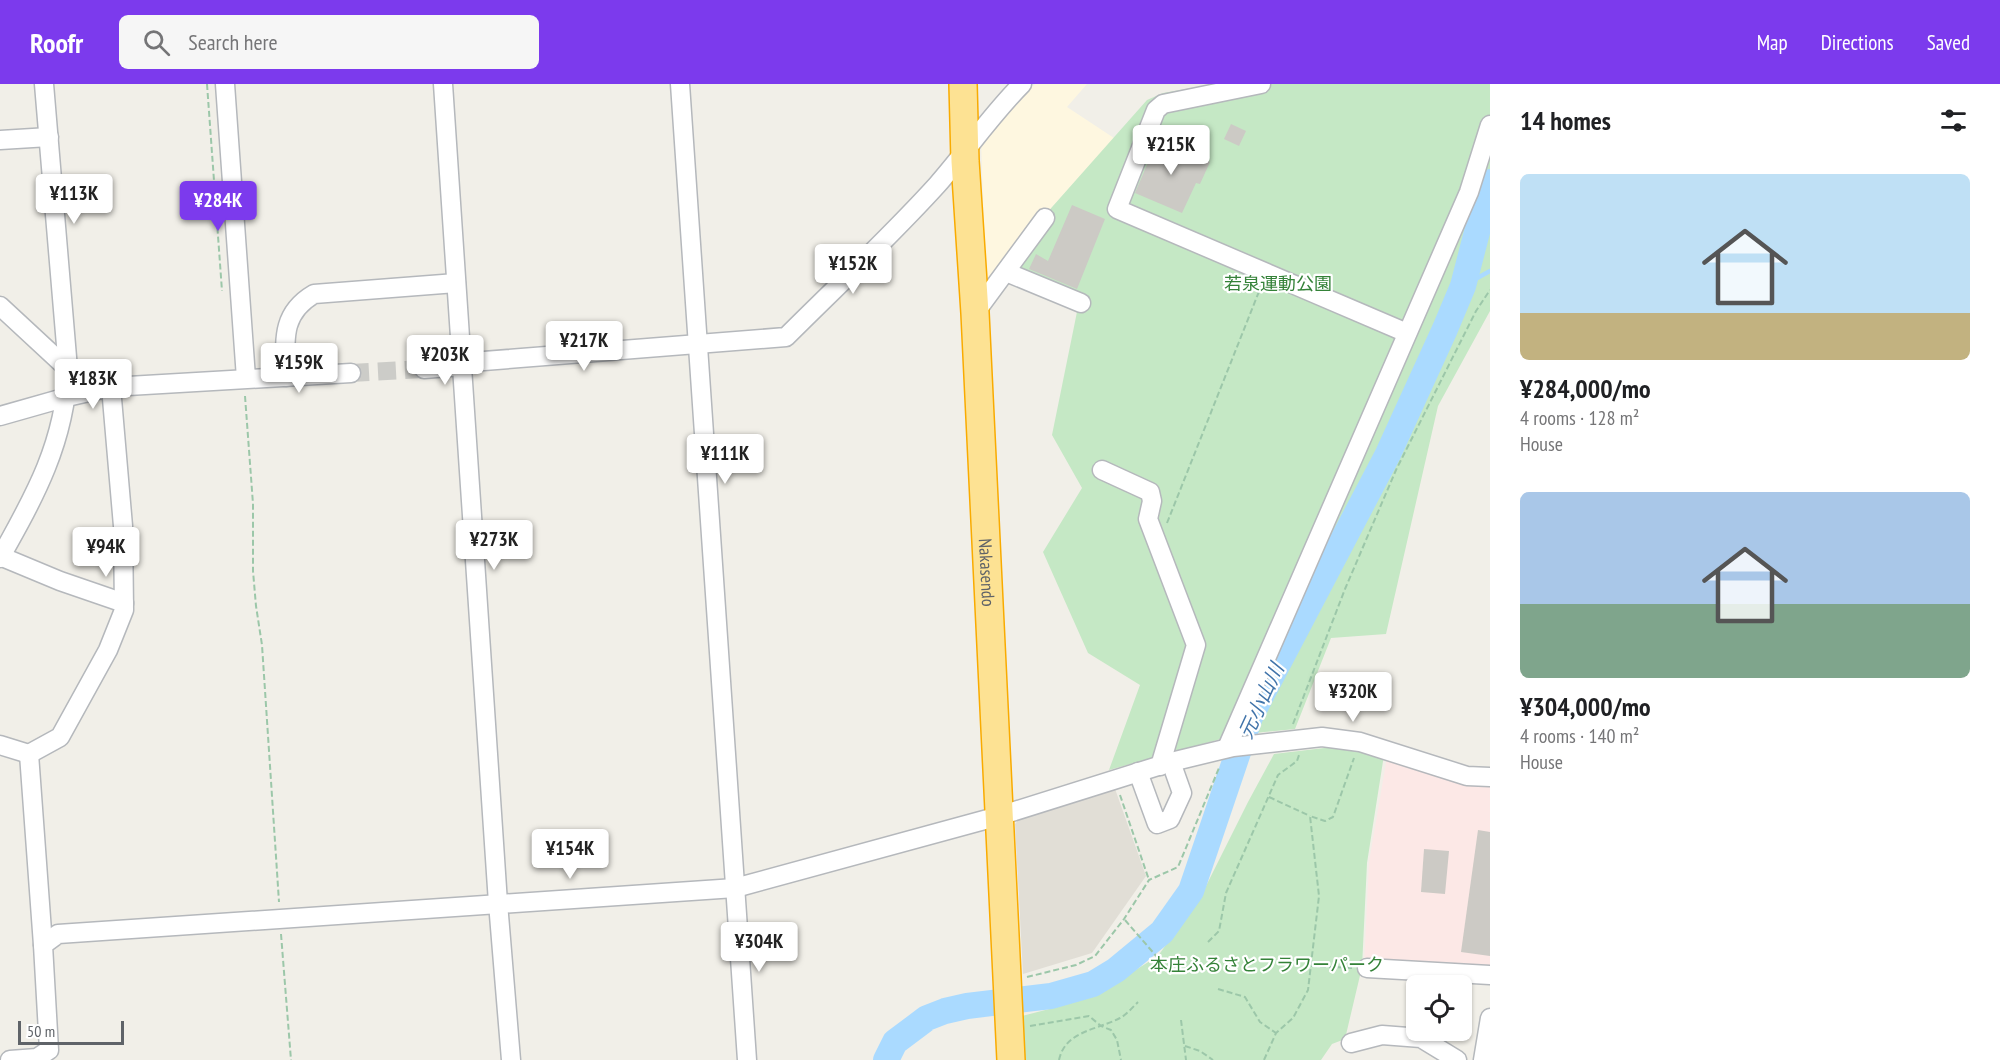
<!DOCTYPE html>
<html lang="en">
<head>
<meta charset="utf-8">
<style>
	body { margin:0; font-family:"PT Sans Narrow","Noto Sans JP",sans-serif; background:#f6f6f6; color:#202124; height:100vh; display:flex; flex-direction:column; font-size:22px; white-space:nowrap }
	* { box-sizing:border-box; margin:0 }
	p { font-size:20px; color:#757577 }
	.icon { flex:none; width:33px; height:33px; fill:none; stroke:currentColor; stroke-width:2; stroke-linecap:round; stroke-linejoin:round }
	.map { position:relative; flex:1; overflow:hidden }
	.sheet { display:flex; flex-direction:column; background:#fff; width:510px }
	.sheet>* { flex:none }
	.controls { position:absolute; left:1406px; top:891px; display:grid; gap:12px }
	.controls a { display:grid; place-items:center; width:66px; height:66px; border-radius:9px; background:#fff; box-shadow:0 2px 4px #0004; font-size:30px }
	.scale { position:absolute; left:18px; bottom:15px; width:106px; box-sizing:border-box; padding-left:6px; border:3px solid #5f6368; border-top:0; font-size:16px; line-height:21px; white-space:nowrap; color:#5f6368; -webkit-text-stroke:4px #fff; paint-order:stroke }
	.price { position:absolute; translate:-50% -51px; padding:0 14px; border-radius:6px; background:#fff; color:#222; font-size:20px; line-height:39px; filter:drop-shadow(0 2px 3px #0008) }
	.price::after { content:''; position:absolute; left:50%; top:36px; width:18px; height:14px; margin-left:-9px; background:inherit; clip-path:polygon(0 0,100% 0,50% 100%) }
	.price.selected { background:#7c3aed; color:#fff }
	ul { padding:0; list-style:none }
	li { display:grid; align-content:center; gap:12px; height:318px; padding:0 30px }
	li span { display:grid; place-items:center; height:186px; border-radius:9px; color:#555 }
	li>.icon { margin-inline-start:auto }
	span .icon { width:108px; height:108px; fill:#fffc; stroke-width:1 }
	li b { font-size:26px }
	h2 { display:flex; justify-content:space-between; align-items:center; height:72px; padding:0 30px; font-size:26px }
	header { display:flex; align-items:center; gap:36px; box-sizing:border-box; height:84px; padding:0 30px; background:#7c3aed; color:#fff }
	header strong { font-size:28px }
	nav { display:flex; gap:33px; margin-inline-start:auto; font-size:21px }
	.search { width:420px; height:54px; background:#f6f6f6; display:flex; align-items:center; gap:15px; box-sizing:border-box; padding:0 21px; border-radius:9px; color:#757577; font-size:22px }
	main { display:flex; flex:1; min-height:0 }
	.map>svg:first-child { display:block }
	.commercial { fill:#fef7e0 }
	.education { fill:#e1ded6 }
	.medical { fill:#fce8e6 }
	.green { fill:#c5e8c5 }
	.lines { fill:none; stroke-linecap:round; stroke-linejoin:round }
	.stream { stroke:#aadaff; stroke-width:4.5 }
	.river { stroke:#aadaff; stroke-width:26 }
	.building { fill:#cccac5 }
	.minor-tunnel { stroke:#ccccc8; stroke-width:18; stroke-dasharray:18 9; stroke-linecap:butt }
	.minor-casing { stroke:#b5b8bc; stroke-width:21 }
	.highway-casing { stroke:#f9ab00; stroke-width:30 }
	.path { stroke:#9cc7a9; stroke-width:2; stroke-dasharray:6 3; stroke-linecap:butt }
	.minor { stroke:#fff; stroke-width:18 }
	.highway { stroke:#fde293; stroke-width:27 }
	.labels { text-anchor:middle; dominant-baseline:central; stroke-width:4.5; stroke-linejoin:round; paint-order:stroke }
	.park-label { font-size:18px; fill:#348238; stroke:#fff }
	.street-label { font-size:18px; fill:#5f6368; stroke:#fff }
	.water-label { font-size:20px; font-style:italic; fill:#4174aa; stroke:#fff }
</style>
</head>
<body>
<header>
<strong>Roofr</strong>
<div class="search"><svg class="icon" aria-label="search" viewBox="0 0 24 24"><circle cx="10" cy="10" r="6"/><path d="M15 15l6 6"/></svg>Search here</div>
<nav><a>Map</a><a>Directions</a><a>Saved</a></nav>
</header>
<main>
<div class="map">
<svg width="1490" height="976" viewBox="0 0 1490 976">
	<rect width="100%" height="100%" fill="#f1efe8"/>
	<polygon class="commercial" points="1035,0 1087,0 1067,23 1114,54 1045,131 986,208 981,56"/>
	<polygon class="education" points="1114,702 1146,792 1092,869 1023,890 1015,740 1021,733"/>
	<polygon class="medical" points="1387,673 1490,700 1490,886 1364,881 1369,778"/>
	<g class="green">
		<polygon points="1214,0 1490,0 1490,227 1438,322 1386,550 1331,554 1295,645 1235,651 1109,686 1140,601 1088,569 1043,468 1082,404 1052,351 1078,223 1009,187 1045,131 1147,16 1163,9"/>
		<polygon points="1341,662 1384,671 1367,779 1362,883 1345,955 1332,960 1321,976 1023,976 1022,932 1057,923 1113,900 1158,872 1202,810 1248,718 1274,670"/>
	</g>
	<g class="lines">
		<polyline class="stream" points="1463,202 1490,187"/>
		<polyline class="river" points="886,976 895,958 927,934 945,927 967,922 1051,912 1093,900 1116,886 1162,848 1191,807 1250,633 1388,370 1445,245 1463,202 1490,98"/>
	</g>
	<g class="building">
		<polygon points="1231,40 1246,47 1239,62 1224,55"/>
		<polygon points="1158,55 1210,78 1200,100 1196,99 1182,129 1135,109"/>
		<polygon points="1072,121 1105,135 1077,205 1029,185 1036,170 1048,177"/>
		<polygon points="1478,746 1490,748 1490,872 1461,868"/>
		<polygon points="1424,765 1449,767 1445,810 1421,808"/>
	</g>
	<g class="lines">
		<polyline class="minor-tunnel" points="351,289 424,285"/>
		<defs>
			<g id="minor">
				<polyline points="225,0 246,294"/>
				<polyline points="443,0 498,819 511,976"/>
				<polyline points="680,0 747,976"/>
				<polyline points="1261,0 1163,20 1156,26 1117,125 1407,249"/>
				<polyline points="0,56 49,53"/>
				<polyline points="1006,188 1081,219"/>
				<polyline points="0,222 68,285"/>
				<polyline points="975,229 1045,134"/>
				<path d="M424,285l38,-3 9,-4 315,-25c50,-50 103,-99 151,-152 29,-33 54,-70 85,-101"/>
				<path d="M286,293c-1,-35 -6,-63 28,-83l142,-11"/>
				<polyline points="0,332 67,313 111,303 351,289"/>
				<polyline points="1102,386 1150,408 1152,417 1148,435 1196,561 1160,682"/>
				<polyline points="0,472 60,497 124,519"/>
				<path d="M0,474c35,-62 65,-116 68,-189l-24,-285"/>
				<polyline points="0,661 29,670 60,653 108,566 124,526 123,442 111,303"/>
				<polyline points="1227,664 1469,108 1490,41"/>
				<polyline points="29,670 43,861"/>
				<polyline points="1138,688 1157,740 1170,735 1182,709 1171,678"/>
				<polyline points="1367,884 1490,891"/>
				<polyline points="1351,959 1382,951 1421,954 1457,976"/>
				<polyline points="10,976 37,974 49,966 43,861 58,850 735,804 999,732 1171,678 1233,663 1322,653 1360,658 1467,692 1490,693"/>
				<polyline points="1483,976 1490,934"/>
			</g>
			<g id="highway">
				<path id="s1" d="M963,0l2,77 10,152 36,747"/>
			</g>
		</defs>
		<use href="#minor" class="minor-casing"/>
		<use href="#highway" class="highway-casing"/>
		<g class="path">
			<polyline points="207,0 222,207"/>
			<polyline points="245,312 253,420 253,487 256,522 262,561 279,818"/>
			<polyline points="1167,439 1260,205"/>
			<polyline points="1293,640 1345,505 1396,386 1476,227 1490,206"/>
			<polyline points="1120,711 1149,796"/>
			<polyline points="1269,713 1310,732"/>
			<polyline points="1125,836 1170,888"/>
			<polyline points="281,850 291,976"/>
			<polyline points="1208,858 1219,847 1226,809 1278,691 1297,677 1299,671"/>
			<polyline points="1311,882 1352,884"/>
			<polyline points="1027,893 1076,881 1095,872 1124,835 1149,796 1178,783 1219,684"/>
			<polyline points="1218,905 1245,913 1260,938 1276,949"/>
			<polyline points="1181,936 1186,976"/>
			<polyline points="1030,942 1089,932 1101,942 1111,946 1117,956 1121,976"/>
			<polyline points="1185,962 1200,967 1213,976"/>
			<path d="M1059,976c6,-29 38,-30 61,-42 6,-3 12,-10 18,-16"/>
			<polyline points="1264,976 1276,949 1293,934 1308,906 1319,812 1310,732 1325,737 1333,733 1354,674"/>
		</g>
		<use href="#minor" class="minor"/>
		<use href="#highway" class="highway"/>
	</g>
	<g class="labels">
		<g class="park-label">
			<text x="1278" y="199">若泉運動公園</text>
			<text x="1267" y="880">本庄ふるさとフラワーパーク</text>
		</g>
		<g class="street-label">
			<text stroke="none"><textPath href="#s1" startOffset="489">Nakasendo</textPath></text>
		</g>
		<g class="water-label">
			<text transform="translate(1261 617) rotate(-65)">元小山川</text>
		</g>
	</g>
</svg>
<div class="controls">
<a><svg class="icon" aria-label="locate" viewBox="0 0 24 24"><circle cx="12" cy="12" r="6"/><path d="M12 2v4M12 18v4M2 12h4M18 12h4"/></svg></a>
</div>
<div class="scale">50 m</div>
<b class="price" style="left:1171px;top:92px">¥215K</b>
<b class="price" style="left:74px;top:141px">¥113K</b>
<b class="price selected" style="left:218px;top:148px">¥284K</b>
<b class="price" style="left:853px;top:211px">¥152K</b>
<b class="price" style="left:584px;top:288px">¥217K</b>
<b class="price" style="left:445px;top:302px">¥203K</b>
<b class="price" style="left:299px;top:310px">¥159K</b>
<b class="price" style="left:93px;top:326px">¥183K</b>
<b class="price" style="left:725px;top:401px">¥111K</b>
<b class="price" style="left:494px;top:487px">¥273K</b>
<b class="price" style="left:106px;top:494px">¥94K</b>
<b class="price" style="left:1353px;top:639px">¥320K</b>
<b class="price" style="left:570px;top:796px">¥154K</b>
<b class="price" style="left:759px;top:889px">¥304K</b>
</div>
<section class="sheet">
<h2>14 homes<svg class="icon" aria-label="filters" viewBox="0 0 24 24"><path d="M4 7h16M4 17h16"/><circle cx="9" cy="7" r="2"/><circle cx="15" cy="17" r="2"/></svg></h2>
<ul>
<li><span style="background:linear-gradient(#bfe0f5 75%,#c2b280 0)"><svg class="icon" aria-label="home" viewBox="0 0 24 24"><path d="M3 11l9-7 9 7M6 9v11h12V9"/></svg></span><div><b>¥284,000/mo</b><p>4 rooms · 128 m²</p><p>House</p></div></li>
<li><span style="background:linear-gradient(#a9c7e8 60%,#7fa58c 0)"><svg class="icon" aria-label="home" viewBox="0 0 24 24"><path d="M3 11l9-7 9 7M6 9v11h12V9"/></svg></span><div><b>¥304,000/mo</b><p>4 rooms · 140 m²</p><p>House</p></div></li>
</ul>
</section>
</main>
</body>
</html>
